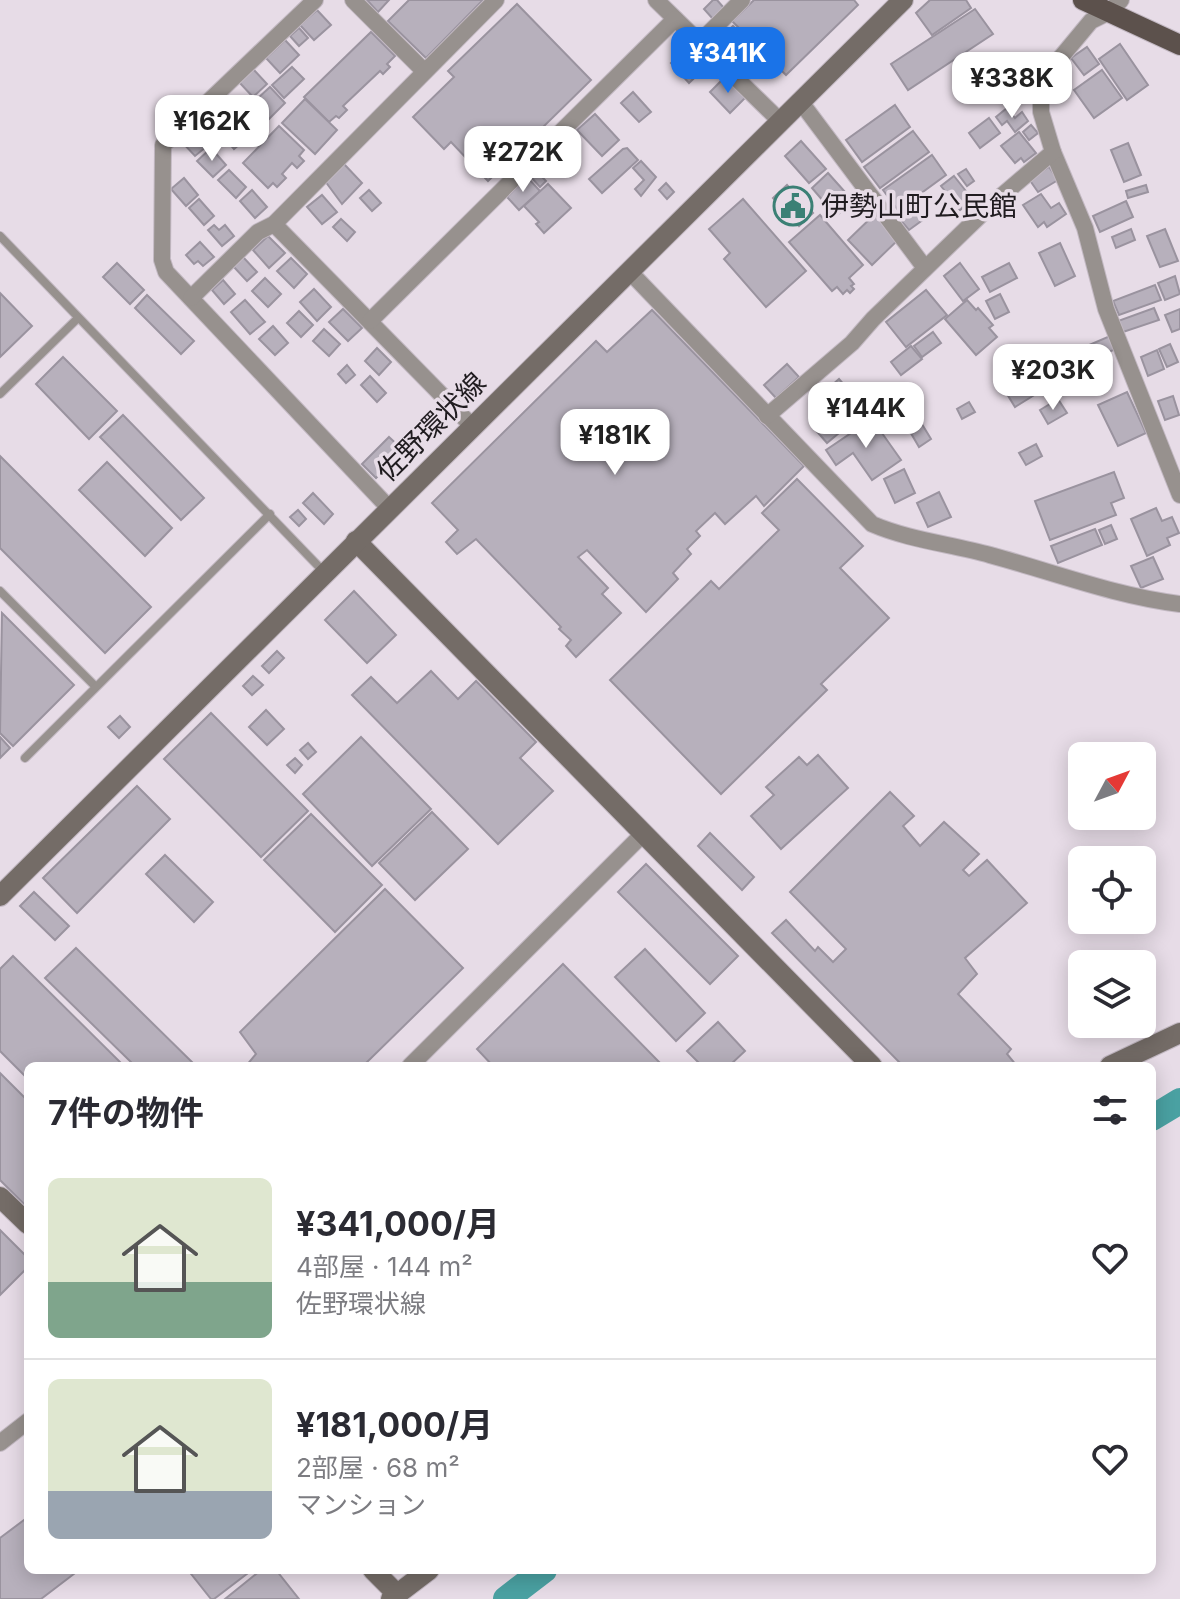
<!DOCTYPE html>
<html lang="ja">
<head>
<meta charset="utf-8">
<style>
	body { margin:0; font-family:Inter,"Noto Sans JP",sans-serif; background:#f7f7f7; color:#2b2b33; height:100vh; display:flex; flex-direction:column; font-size:30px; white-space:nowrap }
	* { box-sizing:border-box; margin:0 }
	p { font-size:26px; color:#7c7c81 }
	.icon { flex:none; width:44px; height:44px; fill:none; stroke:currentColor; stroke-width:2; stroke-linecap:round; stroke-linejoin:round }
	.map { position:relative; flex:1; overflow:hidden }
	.details { position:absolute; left:24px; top:1062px; width:1132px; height:512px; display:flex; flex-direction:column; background:#fff; border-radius:12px; box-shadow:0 4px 20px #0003 }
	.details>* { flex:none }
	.needle { width:52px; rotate:49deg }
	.buttons { position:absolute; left:1068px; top:742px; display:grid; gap:16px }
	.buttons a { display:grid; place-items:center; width:88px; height:88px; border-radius:12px; background:#fff; box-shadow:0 4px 20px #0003; font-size:40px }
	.price { position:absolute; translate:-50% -68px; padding:0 18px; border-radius:16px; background:#fff; color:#222; font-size:26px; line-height:52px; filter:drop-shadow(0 2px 4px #0008) }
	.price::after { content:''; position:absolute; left:50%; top:48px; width:24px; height:18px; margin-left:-12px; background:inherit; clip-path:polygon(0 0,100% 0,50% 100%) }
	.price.active { background:#1a73e8; color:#fff }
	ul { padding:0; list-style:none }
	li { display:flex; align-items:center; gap:24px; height:200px; padding:0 24px }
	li+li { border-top:2px solid #e1e1e2 }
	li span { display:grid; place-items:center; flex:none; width:224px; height:160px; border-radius:12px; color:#555 }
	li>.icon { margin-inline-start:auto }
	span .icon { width:96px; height:96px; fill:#fffc; stroke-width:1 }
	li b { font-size:34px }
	h2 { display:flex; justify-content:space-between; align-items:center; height:96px; padding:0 24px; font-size:34px }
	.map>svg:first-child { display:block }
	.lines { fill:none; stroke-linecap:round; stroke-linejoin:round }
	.river { stroke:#4aa1a2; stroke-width:26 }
	.building { fill:#b7b0bc; stroke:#9a939f; stroke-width:2 }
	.lane-casing { stroke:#c3b9c3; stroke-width:10 }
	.street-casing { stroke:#c3b9c3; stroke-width:18 }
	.secondary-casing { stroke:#c3b9c3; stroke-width:22 }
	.primary-casing { stroke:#c3b9c3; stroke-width:22 }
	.lane { stroke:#97918e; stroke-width:8 }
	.street { stroke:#97918e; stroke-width:16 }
	.secondary { stroke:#746c67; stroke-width:20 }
	.primary { stroke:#5c514c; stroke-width:20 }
	.labels { text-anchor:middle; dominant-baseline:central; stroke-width:7; stroke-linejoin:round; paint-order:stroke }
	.poi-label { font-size:28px; fill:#201c20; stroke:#e7dce7; text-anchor:start }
	.street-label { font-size:28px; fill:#201c20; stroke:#e7dce7 }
</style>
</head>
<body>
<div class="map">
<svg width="1180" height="1599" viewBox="0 0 1180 1599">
	<rect width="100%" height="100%" fill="#e7dce7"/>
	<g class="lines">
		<g class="river">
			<polyline points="1152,1118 1180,1101"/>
			<polyline points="506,1599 544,1570"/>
		</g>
	</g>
	<g class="building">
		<polygon points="367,0 389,0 378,12"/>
		<polygon points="409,0 483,0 426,58 388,21"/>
		<polygon points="713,0 717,0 724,8 713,19 704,9"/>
		<polygon points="754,0 854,0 858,5 786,75 732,21"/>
		<polygon points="930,0 966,0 971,8 932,35 916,13"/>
		<polygon points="517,4 591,80 488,181 451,142 444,149 413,117 454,77 448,71"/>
		<polygon points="975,9 993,34 908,90 891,64"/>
		<polygon points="317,10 331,25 314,40 300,25"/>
		<polygon points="733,26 755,49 743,61 721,38"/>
		<polygon points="299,28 308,38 299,46 290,36"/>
		<polygon points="371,32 395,56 387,64 390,67 383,74 380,71 343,106 347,110 339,118 336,116 329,122 304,97"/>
		<polygon points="285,40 299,55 280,73 266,58"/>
		<polygon points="692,44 709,64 689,83 671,63"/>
		<polygon points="1120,44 1148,85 1127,100 1099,59"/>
		<polygon points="1087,47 1099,64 1084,75 1071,58"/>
		<polygon points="292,67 304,79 284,98 272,85"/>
		<polygon points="253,69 267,84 253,97 239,82"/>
		<polygon points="1102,70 1122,98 1094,118 1074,90"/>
		<polygon points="722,80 727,85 731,81 745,98 730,113 710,92"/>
		<polygon points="270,87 285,103 269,119 261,110 265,106 258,98"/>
		<polygon points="633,92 651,112 639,122 621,103"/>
		<polygon points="305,99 337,130 315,154 282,123"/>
		<polygon points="220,101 235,118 220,131 205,114"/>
		<polygon points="895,105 910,127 862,162 846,140"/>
		<polygon points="1007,108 1015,118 1022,112 1028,121 1015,132 1007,121 1002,125 996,117"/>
		<polygon points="595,114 619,140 602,156 577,130"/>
		<polygon points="989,118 1000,133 980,148 969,133"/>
		<polygon points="237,125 248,137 234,149 224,137"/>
		<polygon points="1031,125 1038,133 1029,140 1023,132"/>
		<polygon points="279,126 304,150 299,156 304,161 297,168 292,163 282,174 286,178 277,187 273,183 268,188 243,163"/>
		<polygon points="192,131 206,147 195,156 181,141"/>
		<polygon points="913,131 929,152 880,188 864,167"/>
		<polygon points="1019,132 1036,153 1024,162 1021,158 1015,163 1001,146"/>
		<polygon points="801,141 826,169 809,183 785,156"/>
		<polygon points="1128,143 1141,175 1124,182 1111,150"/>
		<polygon points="211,148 226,165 213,177 197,161"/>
		<polygon points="627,148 638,160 602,193 589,179 623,149"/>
		<polygon points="932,155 946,175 898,210 883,190"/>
		<polygon points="641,161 656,177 641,196 635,189 644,180 633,168"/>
		<polygon points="344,164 362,183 342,204 325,181"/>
		<polygon points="1049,167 1058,180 1038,192 1029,179"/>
		<polygon points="966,169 974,181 967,186 958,174"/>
		<polygon points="229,170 246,187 236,198 218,180"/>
		<polygon points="536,171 546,181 540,187 530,176"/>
		<polygon points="828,173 853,201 836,216 812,188"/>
		<polygon points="954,176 973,200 960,210 941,186"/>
		<polygon points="527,177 540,191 519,210 507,197"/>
		<polygon points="184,178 198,195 186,206 171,189"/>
		<polygon points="666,183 674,192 667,199 659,190"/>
		<polygon points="548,184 571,208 544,233 536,224 539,222 524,206"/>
		<polygon points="787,185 813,213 799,226 773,198"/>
		<polygon points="1146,185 1148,192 1128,198 1126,191"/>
		<polygon points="252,190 267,207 255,218 240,201"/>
		<polygon points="369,190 381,203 372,211 360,198"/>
		<polygon points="1041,194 1051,208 1059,203 1066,214 1047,227 1044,222 1038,227 1023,205"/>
		<polygon points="322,195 337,212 322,224 307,207"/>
		<polygon points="199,199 214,216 204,225 189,208"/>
		<polygon points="743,199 806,271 766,307 724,259 730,253 709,229"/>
		<polygon points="1126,201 1133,217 1100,232 1093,216"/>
		<polygon points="912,204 924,219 909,230 897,216"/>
		<polygon points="877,212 901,237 872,265 848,240"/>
		<polygon points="820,215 863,265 849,278 854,284 851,286 854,289 850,293 847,290 843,294 837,287 832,291 789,242"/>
		<polygon points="341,219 355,232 347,241 333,227"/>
		<polygon points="214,225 219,230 225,225 234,236 222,246 208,230"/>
		<polygon points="1131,229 1135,240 1116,248 1112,237"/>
		<polygon points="1165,229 1178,261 1160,267 1147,236"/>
		<polygon points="268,236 285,253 269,268 253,250"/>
		<polygon points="200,242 214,257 203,266 198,261 194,264 186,255"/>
		<polygon points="1060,243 1075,276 1055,286 1039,253"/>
		<polygon points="243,257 257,272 247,281 233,266"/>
		<polygon points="291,258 307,274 294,288 277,271"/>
		<polygon points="117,263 144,290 130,304 103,277"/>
		<polygon points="960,263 979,289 963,301 944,276"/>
		<polygon points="1009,263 1017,278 990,292 982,277"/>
		<polygon points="1175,276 1180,294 1165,300 1158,283"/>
		<polygon points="265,278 281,294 268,307 252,291"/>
		<polygon points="223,280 235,294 224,304 212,290"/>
		<polygon points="1155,285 1161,300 1119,315 1113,301"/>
		<polygon points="314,289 331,307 317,321 300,302"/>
		<polygon points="926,290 947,315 906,347 886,322"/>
		<polygon points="0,293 32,326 0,357"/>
		<polygon points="1000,294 1009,312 995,319 986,301"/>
		<polygon points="147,295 194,341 181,354 135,308"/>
		<polygon points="245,300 265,322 250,334 231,312"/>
		<polygon points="967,300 976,310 978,308 993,325 989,328 997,337 976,355 945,319"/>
		<polygon points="1154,308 1159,320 1123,332 1118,321"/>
		<polygon points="343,309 362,328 348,341 329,322"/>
		<polygon points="1180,309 1180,329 1172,332 1165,315"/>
		<polygon points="652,310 804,466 764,506 756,496 725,524 715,513 696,531 700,536 687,549 691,554 673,573 678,579 646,612 587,550 578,557 608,588 602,594 621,613 576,657 566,646 571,640 559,629 561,627 476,539 457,554 446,542 458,530 432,503 596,341 607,352"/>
		<polygon points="299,311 313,325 301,337 287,323"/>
		<polygon points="273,326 288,343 275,355 259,339"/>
		<polygon points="324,329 340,344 329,356 313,341"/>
		<polygon points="933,332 941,343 922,357 914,346"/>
		<polygon points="1110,336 1116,349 1094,358 1089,345"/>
		<polygon points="1170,344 1178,362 1167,367 1159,349"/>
		<polygon points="911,346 922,359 901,375 891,362"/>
		<polygon points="377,348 391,362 379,375 365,361"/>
		<polygon points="1157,350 1164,369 1148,376 1141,357"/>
		<polygon points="1091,355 1106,383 1086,393 1071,365"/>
		<polygon points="63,357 117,411 89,439 36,384"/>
		<polygon points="1051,357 1058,371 1032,384 1025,371"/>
		<polygon points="787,364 799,377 776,398 764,385"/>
		<polygon points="347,365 355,375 346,383 338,374"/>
		<polygon points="370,376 386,393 377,402 361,385"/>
		<polygon points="839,379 856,399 858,397 864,405 846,421 823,393"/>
		<polygon points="1028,380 1036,394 1015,407 1007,394"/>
		<polygon points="885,391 894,403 903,397 909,406 885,424 869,402"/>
		<polygon points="1127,392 1146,433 1118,446 1098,405"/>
		<polygon points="1173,396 1179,415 1165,420 1158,401"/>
		<polygon points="1058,399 1067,413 1048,424 1040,410"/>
		<polygon points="969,402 975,412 962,419 957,409"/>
		<polygon points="832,413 845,428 827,443 814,428"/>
		<polygon points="123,415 204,498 181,520 100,437"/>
		<polygon points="917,416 931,439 919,447 905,423"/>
		<polygon points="872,419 901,460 872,480 853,453 836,465 826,450"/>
		<polygon points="389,437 403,450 376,478 362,464"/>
		<polygon points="1036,444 1042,456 1026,465 1019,453"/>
		<polygon points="0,456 151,607 105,653 0,548"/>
		<polygon points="107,462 172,528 145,556 79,490"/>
		<polygon points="904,469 915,493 895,503 884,479"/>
		<polygon points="1114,472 1124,498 1111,503 1116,515 1050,540 1035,501"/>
		<polygon points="797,479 863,546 840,568 889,618 821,684 827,690 721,794 610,680 711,581 719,589 779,530 762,513"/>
		<polygon points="939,492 951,517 928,527 917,503"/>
		<polygon points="313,493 333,514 324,524 303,503"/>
		<polygon points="1156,508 1162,521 1172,517 1179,533 1167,538 1170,545 1147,556 1131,519"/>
		<polygon points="298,510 306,519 299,526 290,517"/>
		<polygon points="1111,525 1117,539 1105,544 1099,530"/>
		<polygon points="1095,529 1102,545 1058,563 1051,546"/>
		<polygon points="1153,557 1163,579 1141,588 1131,566"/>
		<polygon points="354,591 396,635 367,663 325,620"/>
		<polygon points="2,613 74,685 13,746 0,733"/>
		<polygon points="277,651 284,658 269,673 262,666"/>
		<polygon points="431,671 458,699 476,681 536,742 520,758 553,791 498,844 352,695 371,677 397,703"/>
		<polygon points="253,676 263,685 252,695 243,686"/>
		<polygon points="266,710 284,729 267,745 249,727"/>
		<polygon points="211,713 308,811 261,857 164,759"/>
		<polygon points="120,716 130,727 119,738 108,727"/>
		<polygon points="0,737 10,748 0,758"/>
		<polygon points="361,737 431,809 372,866 303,794"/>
		<polygon points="308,743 316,752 308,759 300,750"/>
		<polygon points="818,755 848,788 781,849 751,816 774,795 766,787 799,757 807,765"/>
		<polygon points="295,758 302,765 295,773 287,765"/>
		<polygon points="137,786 170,819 77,913 43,878"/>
		<polygon points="890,792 914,816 903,826 920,846 944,822 979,854 963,870 969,876 987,860 1027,903 965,958 977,974 958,994 1011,1049 1007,1054 1017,1066 903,1066 772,933 786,920 815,951 818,947 833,962 846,949 790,892"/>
		<polygon points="432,812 468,849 415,900 379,863"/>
		<polygon points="311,814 382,885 335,932 264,860"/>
		<polygon points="710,833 754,877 742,890 698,846"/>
		<polygon points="165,855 213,902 194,922 146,874"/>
		<polygon points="646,864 738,956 710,984 618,892"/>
		<polygon points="385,889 463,968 363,1066 246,1066 256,1054 240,1032"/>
		<polygon points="34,892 69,926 55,940 20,906"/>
		<polygon points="76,948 196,1066 135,1066 45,978"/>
		<polygon points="645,949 705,1013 676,1041 615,977"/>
		<polygon points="13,956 124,1066 28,1066 28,1079 0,1051 0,969"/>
		<polygon points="563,964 663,1066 493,1066 477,1049"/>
		<polygon points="718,1022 745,1051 729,1066 702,1066 687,1051"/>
		<polygon points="0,1073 28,1101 28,1208 0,1180"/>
		<polygon points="0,1230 28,1258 28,1267 0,1295"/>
		<polygon points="28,1517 28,1570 79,1570 41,1599 0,1599 0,1538"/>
		<polygon points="188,1570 252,1570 214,1599 211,1599"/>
		<polygon points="261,1570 276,1570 299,1599 225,1599"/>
	</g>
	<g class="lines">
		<defs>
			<g id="lane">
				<polyline points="0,236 324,572"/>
				<polyline points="0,394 77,319"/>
				<polyline points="0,591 95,686"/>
				<polyline points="25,758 270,514"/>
			</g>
			<g id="street">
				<polyline points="315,0 163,145 162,260 166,272 389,508"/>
				<polyline points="353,0 424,71"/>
				<polyline points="656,0 780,121"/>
				<polyline points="1121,0 1109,12 1091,21 1052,68 1041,91 1041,112 1053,152 1085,228 1106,309 1180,495"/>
				<polyline points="700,42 742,0"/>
				<polyline points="800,101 925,268"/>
				<polyline points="274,224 472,426"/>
				<path d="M629,271l243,253c37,16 79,20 118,31 63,17 125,41 190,49"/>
				<polyline points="191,298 258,232 274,224 496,0"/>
				<polyline points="370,321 675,19"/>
				<polyline points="767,416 852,343 873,319 992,204 1053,152"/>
				<polyline points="410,1066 643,834"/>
				<polyline points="0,1443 28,1421"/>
			</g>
			<g id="secondary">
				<polyline points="356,541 872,1066"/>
				<polyline points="0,896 903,0"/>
				<polyline points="1110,1066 1180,1033"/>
				<polyline points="0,1197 28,1224"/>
				<polyline points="373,1570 397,1594"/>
				<polyline points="391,1599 429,1570"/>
			</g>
			<polyline id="primary" points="1083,0 1180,45"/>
		</defs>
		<use href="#lane" class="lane-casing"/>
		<use href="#street" class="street-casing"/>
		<use href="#secondary" class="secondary-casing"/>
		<use href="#primary" class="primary-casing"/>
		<use href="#lane" class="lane"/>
		<use href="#street" class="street"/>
		<use href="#secondary" class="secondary"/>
		<use href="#primary" class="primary"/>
	</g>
	<defs>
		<symbol id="civic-ring" viewBox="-11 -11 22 22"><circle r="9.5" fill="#e7dce7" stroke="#3b8075" stroke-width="1.5"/><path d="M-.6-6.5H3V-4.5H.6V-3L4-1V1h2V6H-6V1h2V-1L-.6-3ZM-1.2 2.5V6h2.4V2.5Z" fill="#3b8075"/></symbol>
	</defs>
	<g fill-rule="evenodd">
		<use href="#civic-ring" x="771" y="184" width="44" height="44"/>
	</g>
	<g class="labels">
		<g class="poi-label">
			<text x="821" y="206">伊勢山町公民館</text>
		</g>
		<g class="street-label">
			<text transform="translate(431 427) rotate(-45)">佐野環状線</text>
		</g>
	</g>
</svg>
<div class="buttons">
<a><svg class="needle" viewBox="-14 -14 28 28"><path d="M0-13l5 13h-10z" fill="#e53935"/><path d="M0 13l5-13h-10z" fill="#7c7c81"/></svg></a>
<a><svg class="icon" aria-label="locate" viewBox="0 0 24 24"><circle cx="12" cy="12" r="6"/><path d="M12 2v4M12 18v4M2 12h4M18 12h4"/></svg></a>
<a><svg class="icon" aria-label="layers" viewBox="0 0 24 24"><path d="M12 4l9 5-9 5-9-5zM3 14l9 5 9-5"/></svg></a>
</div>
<b class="price active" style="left:728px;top:95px">¥341K</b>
<b class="price" style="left:1012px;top:120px">¥338K</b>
<b class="price" style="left:212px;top:163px">¥162K</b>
<b class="price" style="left:523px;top:194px">¥272K</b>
<b class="price" style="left:1053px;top:412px">¥203K</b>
<b class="price" style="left:866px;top:450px">¥144K</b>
<b class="price" style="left:615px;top:477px">¥181K</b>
<section class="details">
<h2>7件の物件<svg class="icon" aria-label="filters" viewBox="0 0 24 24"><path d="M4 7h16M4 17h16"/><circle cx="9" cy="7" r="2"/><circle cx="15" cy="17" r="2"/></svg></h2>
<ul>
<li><span style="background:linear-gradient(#dfe7d0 65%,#7fa58c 0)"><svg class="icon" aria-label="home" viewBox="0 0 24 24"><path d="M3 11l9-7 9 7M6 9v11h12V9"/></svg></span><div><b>¥341,000/月</b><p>4部屋 · 144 m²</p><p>佐野環状線</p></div><svg class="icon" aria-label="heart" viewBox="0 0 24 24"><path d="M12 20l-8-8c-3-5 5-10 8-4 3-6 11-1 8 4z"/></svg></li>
<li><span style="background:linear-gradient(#dfe7d0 70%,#9aa5b1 0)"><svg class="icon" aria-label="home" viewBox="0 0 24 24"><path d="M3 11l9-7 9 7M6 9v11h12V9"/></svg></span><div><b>¥181,000/月</b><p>2部屋 · 68 m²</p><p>マンション</p></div><svg class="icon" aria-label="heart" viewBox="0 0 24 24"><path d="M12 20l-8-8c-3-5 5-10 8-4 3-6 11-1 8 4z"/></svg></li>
</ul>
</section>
</div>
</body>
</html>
